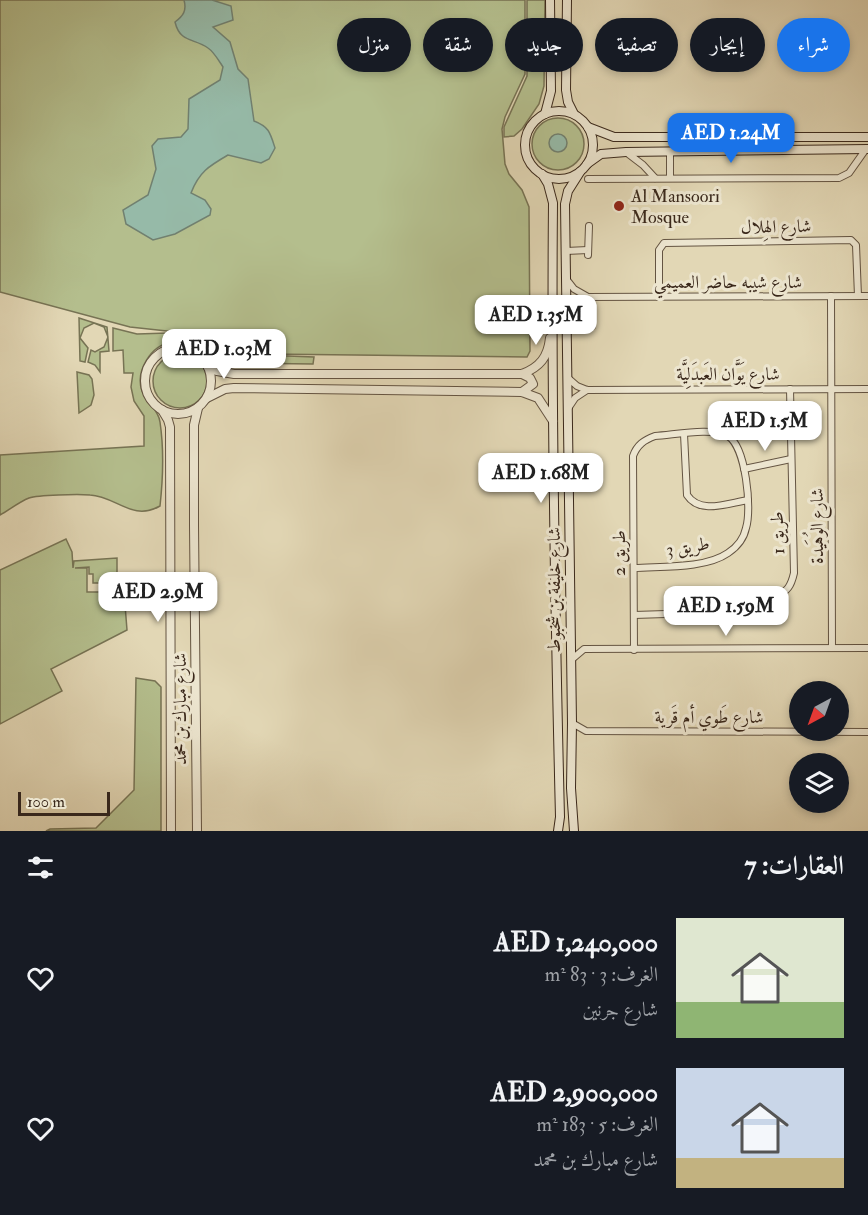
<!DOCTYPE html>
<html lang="ar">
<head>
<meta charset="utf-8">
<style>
	body { margin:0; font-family:"IM FELL Double Pica",Amiri,serif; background:#242831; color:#f1f3f6; direction:rtl; height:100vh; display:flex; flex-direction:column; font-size:22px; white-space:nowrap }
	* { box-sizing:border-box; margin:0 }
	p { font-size:20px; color:#9ea1a6 }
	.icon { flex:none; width:33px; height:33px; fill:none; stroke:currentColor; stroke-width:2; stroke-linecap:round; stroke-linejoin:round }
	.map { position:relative; height:831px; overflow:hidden; direction:ltr }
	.panel { display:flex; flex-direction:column; background:#171b24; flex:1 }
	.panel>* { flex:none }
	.banner { position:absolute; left:18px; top:18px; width:832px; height:54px; direction:rtl; display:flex; gap:12px }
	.needle { width:39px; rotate:221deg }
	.controls { position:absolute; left:789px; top:681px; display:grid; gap:12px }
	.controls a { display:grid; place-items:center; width:60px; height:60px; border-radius:50%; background:#171b24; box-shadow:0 3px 9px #0003; font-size:30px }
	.scale { position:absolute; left:18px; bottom:15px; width:92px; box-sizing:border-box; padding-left:6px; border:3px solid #3a281b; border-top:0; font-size:16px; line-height:21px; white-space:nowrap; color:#3a281b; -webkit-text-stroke:4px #ece5cf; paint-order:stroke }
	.price { position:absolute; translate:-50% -51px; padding:0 14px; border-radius:12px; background:#fff; color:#222; font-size:20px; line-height:39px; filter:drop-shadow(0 2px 3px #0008) }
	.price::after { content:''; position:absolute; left:50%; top:36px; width:18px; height:14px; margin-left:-9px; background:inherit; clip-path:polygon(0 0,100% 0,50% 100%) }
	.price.current { background:#1a73e8; color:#fff }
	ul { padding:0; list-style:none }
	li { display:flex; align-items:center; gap:18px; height:150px; padding:0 24px }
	li span { display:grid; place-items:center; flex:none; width:168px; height:120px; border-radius:0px; color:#555 }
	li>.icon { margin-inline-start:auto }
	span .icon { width:72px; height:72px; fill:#fffc; stroke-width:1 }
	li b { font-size:26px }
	h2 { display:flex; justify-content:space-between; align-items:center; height:72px; padding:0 24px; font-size:26px }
	.chip { padding:0 21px; border-radius:27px; background:#171b24; box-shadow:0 3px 9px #0003; font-size:21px; line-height:54px }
	.chip.current { background:#1a73e8; color:#fff }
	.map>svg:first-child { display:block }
	.green { fill:#b4be8d; stroke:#777354; stroke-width:1.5 }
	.water { fill:#96baa8; stroke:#718070; stroke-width:1.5 }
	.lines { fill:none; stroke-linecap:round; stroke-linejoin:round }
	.minor-casing { stroke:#645442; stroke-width:8 }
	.tertiary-casing { stroke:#645442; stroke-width:10 }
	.secondary-casing { stroke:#3a281b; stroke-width:10 }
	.minor { stroke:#ece5cf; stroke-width:6 }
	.tertiary { stroke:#ece5cf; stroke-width:8 }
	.secondary { stroke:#ece5cf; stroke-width:8 }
	.poi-dot { fill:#8f2418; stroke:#ece5cf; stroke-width:2 }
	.labels { text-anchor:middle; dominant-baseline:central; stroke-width:6; stroke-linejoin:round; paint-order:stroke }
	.poi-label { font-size:18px; fill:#3a281b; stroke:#ece5cf; text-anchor:start }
	.street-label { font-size:18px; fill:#3a281b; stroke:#ece5cf }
</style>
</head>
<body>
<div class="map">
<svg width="868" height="831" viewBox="0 0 868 831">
	<rect width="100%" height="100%" fill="#e2d7b5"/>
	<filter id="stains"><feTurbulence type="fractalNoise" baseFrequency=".00333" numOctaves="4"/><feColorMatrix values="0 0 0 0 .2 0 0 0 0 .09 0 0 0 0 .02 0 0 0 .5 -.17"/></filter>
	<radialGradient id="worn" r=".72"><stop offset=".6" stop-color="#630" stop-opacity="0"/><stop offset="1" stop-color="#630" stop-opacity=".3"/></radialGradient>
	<g class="green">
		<polygon points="0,0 525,0 525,74 505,117 502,129 505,164 509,174 522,190 529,207 530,351 527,357 266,354 198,331 167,331 130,327 0,292"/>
		<polygon points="527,0 545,0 544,86 539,104 522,129 514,136 504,137 504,127 527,76"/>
		<circle cx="558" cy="144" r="26"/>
		<polygon points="79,318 107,327 109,351 100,352 100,372 95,365 88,362 91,350 95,352 104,347 108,337 104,327 94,323 84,328 80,338 88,348 85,362 80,361"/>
		<path d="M113,328l24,6 63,-2 58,21 -26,1 82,3 -1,7 -80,-1c-20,-6 -39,-24 -61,-21 -21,3 -37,29 -30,49 4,11 17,19 18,31 4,27 3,57 0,84 -28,16 -44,-10 -70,-11 -12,-1 -52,0 -61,3 -10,4 -20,12 -29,17v-60l144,-9v-30l-10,-15 -3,-14 2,-14h-9l-1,-23 -10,1z"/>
		<circle cx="180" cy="381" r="27"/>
		<polygon points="77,372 89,375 92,379 94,395 91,405 79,413"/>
		<polygon points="66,539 72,552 73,568 74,561 117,558 117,583 93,583 93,574 89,574 89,567 75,568 87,568 87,592 124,592 127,630 51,669 62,691 0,724 0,570"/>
		<polygon points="136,678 155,681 161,687 161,831 46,831 50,829 96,828 134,790"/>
	</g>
	<g class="water">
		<path d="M184,0h28l19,6 2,14 -20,7 17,15 8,27 10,10 6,42c15,6 16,11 21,27l-6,11 -8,4 -33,-8c-19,11 -29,17 -37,38l14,7 6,9 -1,6 -35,19 -22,6 -27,-16 -3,-14 25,-15 8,-26 -4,-23 6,-7 23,-2 7,-8 1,-30 31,-19 3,-13c-4,-6 -9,-15 -15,-19 -14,-10 -28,-5 -33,-26 8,-6 12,-11 9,-22z"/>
		<circle cx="558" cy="143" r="9"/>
	</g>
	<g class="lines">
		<defs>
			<g id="minor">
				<polyline points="626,152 643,165 655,178"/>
				<polyline points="670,152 670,178"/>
				<polyline points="588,179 839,178 849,173 866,149"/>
				<polyline points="566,251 588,250"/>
				<polyline points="588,255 589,226"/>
				<polyline points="567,280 574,289 588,297 868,296"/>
				<polyline points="831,296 832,648"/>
				<polyline points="659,297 659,250 664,243 851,240 856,245 858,296"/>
				<polyline points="568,311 574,304 587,297"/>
				<polyline points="568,326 592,326"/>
				<polyline points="569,379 577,386 587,390 868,389"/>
				<polyline points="569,407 575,398 587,390"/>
				<path d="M684,434l3,61c13,20 41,8 61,5"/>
				<polyline points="744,469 791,459"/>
				<path d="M634,568c27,-2 71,1 94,-15 9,-6 16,-15 18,-25 6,-19 0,-81 -18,-92 -16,-9 -54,-1 -73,0 -11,4 -18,9 -22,20l1,194"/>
				<path d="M634,615l64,-2 77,-16c13,-6 16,-11 19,-24l-4,-184"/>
				<polyline points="571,660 584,649 868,648"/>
				<polyline points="572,723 586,731 868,732"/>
			</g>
			<g id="tertiary">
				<circle cx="178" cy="381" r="33"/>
				<path d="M208,367l9,4 17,3h288c18,-7 26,-17 28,-36"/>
				<polyline points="522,392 533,384 530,378 522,374"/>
				<polyline points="207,398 225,389 234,388 522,392 538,398 553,421"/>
				<polyline points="162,410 168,420 170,427 171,831"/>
				<polyline points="197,831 194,525 194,425 198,408"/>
			</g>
			<g id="secondary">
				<polyline points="567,0 566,90 568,102 574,114"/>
				<circle cx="559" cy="145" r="34"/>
				<polyline points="545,114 551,91 550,0"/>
				<polyline points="588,127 614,137 868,137"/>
				<polyline points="587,164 601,154 626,152 868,149"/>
				<path d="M542,174l6,10 5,19c-2,205 2,409 7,614l-2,14"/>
				<polyline points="574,831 571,788 572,723 565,204 568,191 580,172"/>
			</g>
		</defs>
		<use href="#minor" class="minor-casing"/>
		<use href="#tertiary" class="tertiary-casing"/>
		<use href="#secondary" class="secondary-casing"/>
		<use href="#minor" class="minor"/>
		<use href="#tertiary" class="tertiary"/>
		<use href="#secondary" class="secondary"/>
	</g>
	<circle class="poi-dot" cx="619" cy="206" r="6"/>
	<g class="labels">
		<g class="poi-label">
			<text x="631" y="196">Al Mansoori<tspan x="631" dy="21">Mosque</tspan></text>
		</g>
		<g class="street-label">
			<text transform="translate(776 227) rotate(-1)">شارع الهِلال</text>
			<text x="728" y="282">شارع شيبه حاضر العميمي</text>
			<text x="728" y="374">شارع يَوَّان العَبدَلِيَّة</text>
			<text transform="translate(817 526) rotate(-90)">شارع الوُهَيدة</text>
			<text transform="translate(778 533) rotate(-92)">طريق 1</text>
			<text transform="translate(688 547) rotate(-9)">طريق 3</text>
			<text transform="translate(619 553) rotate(-90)">طريق 2</text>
			<text transform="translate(554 590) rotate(-90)">شارع خليفة بن شخبوط</text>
			<text transform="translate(180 709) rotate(-90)">شارع مبارك بن محمد</text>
			<text x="709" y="717">شارع طَوي أم قَرية</text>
		</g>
	</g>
	<rect width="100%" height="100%" filter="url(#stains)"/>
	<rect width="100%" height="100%" fill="url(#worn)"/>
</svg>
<div class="controls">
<a><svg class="needle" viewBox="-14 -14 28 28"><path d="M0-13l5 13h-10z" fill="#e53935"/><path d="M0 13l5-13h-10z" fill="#9ea1a6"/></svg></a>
<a><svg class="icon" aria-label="layers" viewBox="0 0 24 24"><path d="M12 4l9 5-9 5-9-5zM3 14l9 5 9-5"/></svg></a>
</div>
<div class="scale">100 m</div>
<b class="price current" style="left:731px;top:164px">AED 1.24M</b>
<b class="price" style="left:536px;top:346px">AED 1.35M</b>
<b class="price" style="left:224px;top:380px">AED 1.03M</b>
<b class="price" style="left:765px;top:452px">AED 1.5M</b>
<b class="price" style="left:541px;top:504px">AED 1.68M</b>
<b class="price" style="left:158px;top:623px">AED 2.9M</b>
<b class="price" style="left:726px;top:637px">AED 1.59M</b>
<div class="banner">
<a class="chip current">شراء</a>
<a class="chip">إيجار</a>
<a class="chip">تصفية</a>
<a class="chip">جديد</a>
<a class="chip">شقة</a>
<a class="chip">منزل</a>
</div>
</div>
<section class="panel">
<h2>العقارات: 7<svg class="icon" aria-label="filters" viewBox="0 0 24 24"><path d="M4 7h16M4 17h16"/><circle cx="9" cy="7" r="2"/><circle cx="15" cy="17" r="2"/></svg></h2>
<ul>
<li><span style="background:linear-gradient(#dfe7d0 70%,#8fb573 0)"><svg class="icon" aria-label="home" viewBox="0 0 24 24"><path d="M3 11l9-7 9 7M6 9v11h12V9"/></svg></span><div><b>AED 1,240,000</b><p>الغرف: 3 · 83 m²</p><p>شارع جرنين</p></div><svg class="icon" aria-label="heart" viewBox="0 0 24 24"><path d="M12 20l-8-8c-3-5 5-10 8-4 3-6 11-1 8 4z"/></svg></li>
<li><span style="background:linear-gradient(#c9d6e8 75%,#c2b280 0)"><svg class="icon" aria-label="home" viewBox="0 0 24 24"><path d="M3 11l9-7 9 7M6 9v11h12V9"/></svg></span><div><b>AED 2,900,000</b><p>الغرف: 5 · 183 m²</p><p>شارع مبارك بن محمد</p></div><svg class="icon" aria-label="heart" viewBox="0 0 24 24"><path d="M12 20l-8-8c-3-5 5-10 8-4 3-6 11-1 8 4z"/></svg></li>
</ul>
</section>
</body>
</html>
